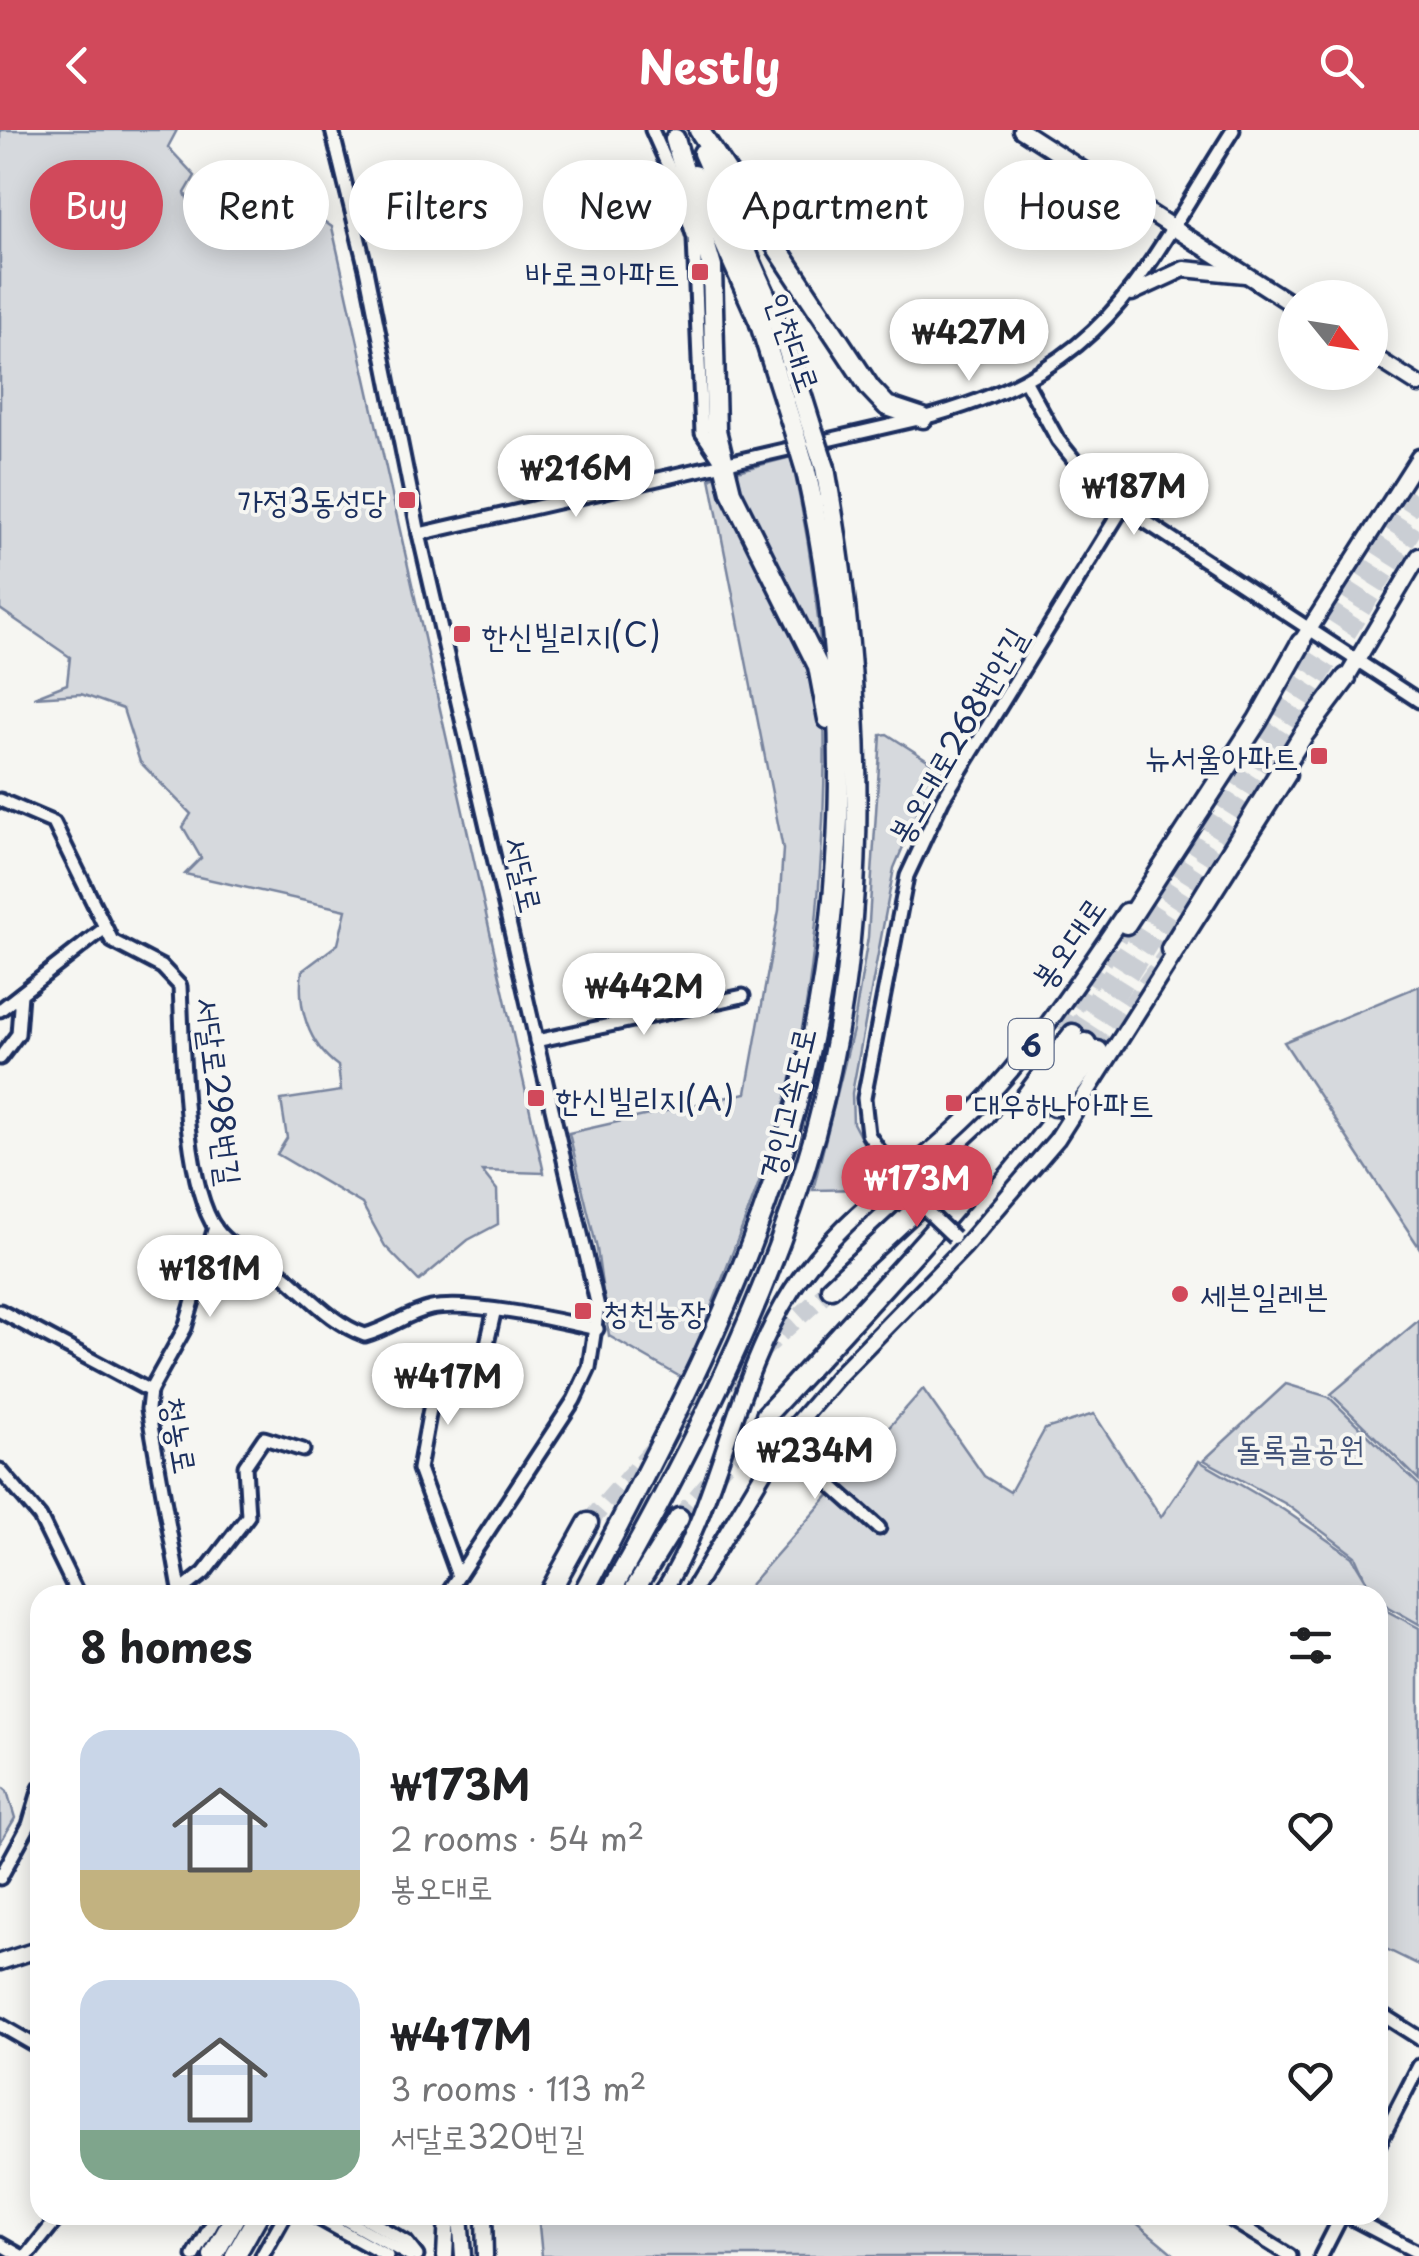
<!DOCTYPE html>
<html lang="en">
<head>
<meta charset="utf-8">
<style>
	body { margin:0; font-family:"Playpen Sans","Poor Story",sans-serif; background:#f2f2f2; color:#202124; height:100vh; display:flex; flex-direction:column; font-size:38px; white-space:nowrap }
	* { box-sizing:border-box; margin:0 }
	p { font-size:32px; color:#757577 }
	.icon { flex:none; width:55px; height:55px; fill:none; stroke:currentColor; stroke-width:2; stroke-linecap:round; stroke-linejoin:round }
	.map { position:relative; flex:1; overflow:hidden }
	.details { position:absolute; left:30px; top:1455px; width:1358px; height:640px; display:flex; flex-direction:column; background:#fff; border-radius:30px; box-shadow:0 5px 25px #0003 }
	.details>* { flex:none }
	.guide { position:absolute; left:30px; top:30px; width:1360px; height:90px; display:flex; gap:20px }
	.needle { width:65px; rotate:120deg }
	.buttons { position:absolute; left:1278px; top:150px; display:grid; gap:20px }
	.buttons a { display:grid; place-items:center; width:110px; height:110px; border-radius:50%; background:#fff; box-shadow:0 5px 25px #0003; font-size:50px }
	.price { position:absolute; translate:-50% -85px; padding:0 22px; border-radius:35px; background:#fff; color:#222; font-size:32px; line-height:65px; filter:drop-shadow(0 2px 5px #0008) }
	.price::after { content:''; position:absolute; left:50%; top:60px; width:30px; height:22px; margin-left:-15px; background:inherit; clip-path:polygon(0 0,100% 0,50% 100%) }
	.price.current { background:#d1495b; color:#fff }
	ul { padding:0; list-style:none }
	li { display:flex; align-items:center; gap:30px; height:250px; padding:0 50px }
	li span { display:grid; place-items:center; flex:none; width:280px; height:200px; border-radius:30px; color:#555 }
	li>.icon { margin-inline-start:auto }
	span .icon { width:120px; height:120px; fill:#fffc; stroke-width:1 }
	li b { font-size:42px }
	h2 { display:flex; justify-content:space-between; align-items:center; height:120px; padding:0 50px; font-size:42px }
	.tag { padding:0 35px; border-radius:45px; background:#fff; box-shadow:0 5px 25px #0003; font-size:35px; line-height:90px }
	.tag.current { background:#d1495b; color:#fff }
	header { display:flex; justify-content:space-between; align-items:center; height:130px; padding:0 50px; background:#d1495b; color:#fff; font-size:45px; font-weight:700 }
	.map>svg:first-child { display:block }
	.green { fill:#d6d9dd; stroke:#78849e; stroke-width:2.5 }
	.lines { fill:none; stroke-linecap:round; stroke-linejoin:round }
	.highway-tunnel { stroke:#caced4; stroke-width:18; stroke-dasharray:18 9; stroke-linecap:butt }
	.minor-casing { stroke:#1b2f5e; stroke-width:19 }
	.major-casing { stroke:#1b2f5e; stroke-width:21 }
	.highway-casing { stroke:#1b2f5e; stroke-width:25 }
	.minor { stroke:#f6f6f2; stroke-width:11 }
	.major { stroke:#f6f6f2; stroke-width:14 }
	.highway { stroke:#f6f6f2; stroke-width:18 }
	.minor-bridge-casing { stroke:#1b2f5e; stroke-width:19; stroke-linecap:butt }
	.highway-bridge-casing { stroke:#1b2f5e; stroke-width:25; stroke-linecap:butt }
	.minor-bridge { stroke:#f6f6f2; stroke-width:11 }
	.highway-bridge { stroke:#f6f6f2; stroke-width:18 }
	.poi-dot { fill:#d1495b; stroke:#f6f6f2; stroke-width:4 }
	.labels { text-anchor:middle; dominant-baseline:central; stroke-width:8; stroke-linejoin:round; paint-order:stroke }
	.shield { fill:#f6f6f2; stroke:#5d6b8a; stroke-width:2.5 }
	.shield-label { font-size:30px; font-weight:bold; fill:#1b2f5e }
	.poi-label { font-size:32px; fill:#1b2f5e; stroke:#f6f6f2; text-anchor:start }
	.street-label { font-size:32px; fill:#1b2f5e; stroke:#f6f6f2 }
	.park-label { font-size:32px; fill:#405177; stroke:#f6f6f2 }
</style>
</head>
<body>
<header><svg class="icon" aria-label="back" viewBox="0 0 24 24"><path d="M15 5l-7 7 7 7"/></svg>Nestly<svg class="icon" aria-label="search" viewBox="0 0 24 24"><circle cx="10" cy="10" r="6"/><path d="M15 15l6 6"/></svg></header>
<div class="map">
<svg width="1419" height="2126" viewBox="0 0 1419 2126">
	<rect width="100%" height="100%" fill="#f6f6f2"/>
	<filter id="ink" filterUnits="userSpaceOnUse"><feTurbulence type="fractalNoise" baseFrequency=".01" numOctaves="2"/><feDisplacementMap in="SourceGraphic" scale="20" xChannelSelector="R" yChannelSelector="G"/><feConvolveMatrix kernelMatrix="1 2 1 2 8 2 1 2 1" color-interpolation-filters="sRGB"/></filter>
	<g filter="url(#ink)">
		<g class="green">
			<path d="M0,0h177l-9,17 27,29 -10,17 10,24 35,9 37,-45 65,46 212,946 -62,-2 15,19 1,34 -30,16 -49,41 -34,-35 -23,-42 -85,-50 10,-16 -6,-38 60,-9 -3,-25c-30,-22 -41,-59 -36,-95l36,-27 8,-34 -161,-36 16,-16 -18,-31 8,-13 -51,-52 -17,-53 -42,-15 -47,3 33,-13 3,-27 -70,-48z"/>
			<path d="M791,327c34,148 40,278 28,428 -5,70 -13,142 -32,209 -25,94 -70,193 -103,285l-75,-43 -12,-87 -28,-116 177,-40 33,-183 4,-61 -73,-371z"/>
			<polygon points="887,604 943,640 920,677 894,738 852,963 853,993 881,1047 866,1059 813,1060 853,900 868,807 881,605"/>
			<polygon points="1419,856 1419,1117 1284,912"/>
			<polygon points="1419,1190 1419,1350 1331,1264"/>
			<polygon points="1286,1254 1329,1267 1419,1355 1419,1494 1389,1477 1366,1451 1355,1426 1286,1374 1204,1330"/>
			<polygon points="923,1259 984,1346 1010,1362 1045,1299 1094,1284 1161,1387 1199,1331 1284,1380 1352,1427 1375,1465 741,1465"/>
			<polygon points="1378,1468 1389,1482 1419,1498 1419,1835 1378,1815"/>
			<polygon points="0,1655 7,1661 15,1688 0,1713"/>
			<polygon points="538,2085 1127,2085 1176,2126 542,2126"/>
		</g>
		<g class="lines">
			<g class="highway-tunnel">
				<polyline points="1061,900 1126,794"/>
				<polyline points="1073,904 1419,364"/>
				<polyline points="1086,913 1419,390"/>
				<polyline points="1098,921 1171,819"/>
				<polyline points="679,1388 766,1285"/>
				<polyline points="588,1393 654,1318 831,1158"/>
			</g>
			<defs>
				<g id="minor">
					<polyline points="332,0 366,139 419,404 598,1177 589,1238 574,1270 446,1465"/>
					<polyline points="652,0 680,63 694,108 702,303 719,328"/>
					<polyline points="1026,252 1058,310 1099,361 1419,571"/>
					<path d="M419,404l504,-116c186,-49 215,-139 310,-288"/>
					<path d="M0,670l54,23 58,118 50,26 18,19c3,60 3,196 36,243 17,24 48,28 69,47 26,22 47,47 80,59 23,-6 43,-22 66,-27 39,-8 126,12 166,21"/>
					<polyline points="0,880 105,798"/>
					<polyline points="536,911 743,866"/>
					<polyline points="0,928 18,904 21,864"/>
					<polyline points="908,1063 868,1004 864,968 907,746 943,669 1123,377"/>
					<polyline points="0,1181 150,1261 148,1279 181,1465"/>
					<polyline points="150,1261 185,1198 215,1097"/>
					<polyline points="782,1311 879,1398"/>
					<polyline points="0,1340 40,1387 78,1465"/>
					<polyline points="458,1446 419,1339 437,1241 445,1234 463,1239 484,1227 494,1183"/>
					<polyline points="181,1461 204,1443 248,1386 245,1336 264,1308 303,1320"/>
					<polyline points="0,1748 29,1695 40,1658"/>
					<polyline points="1378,1882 1419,1908"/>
					<polyline points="0,1895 40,1918"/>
					<polyline points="1378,2016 1419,1936"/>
					<polyline points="313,2085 387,2126"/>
					<polyline points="337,2085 410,2126"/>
					<polyline points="360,2085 406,2112 417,2126"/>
					<polyline points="1224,2085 1290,2126"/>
					<polyline points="1346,2085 1419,2123"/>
					<polyline points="0,2114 21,2126"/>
					<polyline points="27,2126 60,2085"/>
					<polyline points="194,2126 217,2085"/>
					<polyline points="262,2126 285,2085"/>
					<polyline points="1321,2126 1342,2085"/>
				</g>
				<g id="major">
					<polyline points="1021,0 1295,176"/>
					<polyline points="1132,163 1184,139 1245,145"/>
					<polyline points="1370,224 1419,255"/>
					<polyline points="1296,520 1419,327"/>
					<polyline points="1343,554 1419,426"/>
					<path d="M661,1465c60,-95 71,-211 131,-305 47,-74 123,-119 183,-180 58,-59 105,-131 151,-199"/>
					<polyline points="690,1465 782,1311 839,1245 964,1117 1057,1009 1288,645"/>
					<polyline points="0,1832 40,1819"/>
					<polyline points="460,2085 463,2126"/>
					<polyline points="484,2085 485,2126"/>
					<polyline points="445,2126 447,2085"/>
				</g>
				<g id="highway">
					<polyline points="699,0 870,258 887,276 923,288"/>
					<polyline points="675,9 712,137 716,300 731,362 818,536 828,589"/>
					<polyline points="703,23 783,205 810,292"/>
					<polyline points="694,45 759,191 793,298"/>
					<polyline points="1126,794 1258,590 1301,513"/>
					<polyline points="1171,819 1303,605 1346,548"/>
					<polyline points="1054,976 1098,921"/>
					<polyline points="831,1158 1000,1001 1073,904"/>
					<path d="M766,1285c112,-121 223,-239 320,-372"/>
					<polyline points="548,1465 588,1393"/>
					<path d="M582,1465c78,-148 157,-294 205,-456 63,-213 68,-451 19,-668"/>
					<path d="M609,1465c82,-145 161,-299 206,-461 59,-217 49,-447 10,-666"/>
					<polyline points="631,1465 679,1388"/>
					<polyline points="213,2126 236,2085"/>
					<polyline points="235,2126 258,2085"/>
				</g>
			</defs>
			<use href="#minor" class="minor-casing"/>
			<use href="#major" class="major-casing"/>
			<use href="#highway" class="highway-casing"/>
			<use href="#minor" class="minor"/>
			<use href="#major" class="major"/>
			<use href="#highway" class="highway"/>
			<defs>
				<polyline id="minor-bridge" points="908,1063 954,1107"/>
				<g id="highway-bridge">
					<polyline points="810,292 825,338"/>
					<polyline points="793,298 806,341"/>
				</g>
			</defs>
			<use href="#minor-bridge" class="minor-bridge-casing"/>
			<use href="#highway-bridge" class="highway-bridge-casing"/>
			<use href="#minor-bridge" class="minor-bridge"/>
			<use href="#highway-bridge" class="highway-bridge"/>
		</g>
	</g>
	<g class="poi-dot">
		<rect x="690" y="132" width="20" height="20" rx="5"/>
		<rect x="397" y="360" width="20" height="20" rx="5"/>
		<rect x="452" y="494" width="20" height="20" rx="5"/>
		<rect x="1309" y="616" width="20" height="20" rx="5"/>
		<rect x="526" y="958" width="20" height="20" rx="5"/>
		<rect x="944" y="963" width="20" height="20" rx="5"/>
		<circle cx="1180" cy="1164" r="10"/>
		<rect x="573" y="1171" width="20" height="20" rx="5"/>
	</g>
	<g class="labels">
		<rect class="shield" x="1008.5" y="889" width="45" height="50" rx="8"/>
		<g class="shield-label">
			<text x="1031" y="914">6</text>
		</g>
		<g class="poi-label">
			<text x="680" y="142" text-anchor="end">바로크아파트</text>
			<text x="387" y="370" text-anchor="end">가정3동성당</text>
			<text x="482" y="504">한신빌리지(C)</text>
			<text x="1299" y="626" text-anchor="end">뉴서울아파트</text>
			<text x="556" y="968">한신빌리지(A)</text>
			<text x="974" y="973">대우하나아파트</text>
			<text x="1200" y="1164">세븐일레븐</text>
			<text x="603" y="1181">청천농장</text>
		</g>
		<g class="street-label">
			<text transform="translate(795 212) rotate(71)">인천대로</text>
			<text transform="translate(956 605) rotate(-60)">봉오대로268번안길</text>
			<text transform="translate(525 744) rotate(77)">서달로</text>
			<text transform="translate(1067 812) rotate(-55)">봉오대로</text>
			<text transform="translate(220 961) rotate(83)">서달로298번길</text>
			<text transform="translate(786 973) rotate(-77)">경인고속도로</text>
			<text transform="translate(181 1305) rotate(80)">청농로</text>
		</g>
		<g class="park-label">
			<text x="1300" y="1317">돌록골공원</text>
		</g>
	</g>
</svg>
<div class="buttons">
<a><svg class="needle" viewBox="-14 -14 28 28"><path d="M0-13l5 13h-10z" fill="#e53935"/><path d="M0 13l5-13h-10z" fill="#757577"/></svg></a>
</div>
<b class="price" style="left:969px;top:254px">₩427M</b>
<b class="price" style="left:576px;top:390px">₩216M</b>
<b class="price" style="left:1134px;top:408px">₩187M</b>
<b class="price" style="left:644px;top:908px">₩442M</b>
<b class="price current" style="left:917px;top:1100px">₩173M</b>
<b class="price" style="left:210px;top:1190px">₩181M</b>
<b class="price" style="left:448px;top:1298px">₩417M</b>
<b class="price" style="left:815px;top:1372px">₩234M</b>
<div class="guide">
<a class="tag current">Buy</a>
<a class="tag">Rent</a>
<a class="tag">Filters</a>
<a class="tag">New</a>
<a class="tag">Apartment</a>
<a class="tag">House</a>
</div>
<section class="details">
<h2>8 homes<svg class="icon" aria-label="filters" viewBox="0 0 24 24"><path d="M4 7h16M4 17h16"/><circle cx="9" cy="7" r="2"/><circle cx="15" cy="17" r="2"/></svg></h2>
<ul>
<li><span style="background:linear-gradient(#c9d6e8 70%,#c2b280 0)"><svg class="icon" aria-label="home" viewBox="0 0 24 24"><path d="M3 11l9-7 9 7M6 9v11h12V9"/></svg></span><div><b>₩173M</b><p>2 rooms · 54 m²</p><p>봉오대로</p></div><svg class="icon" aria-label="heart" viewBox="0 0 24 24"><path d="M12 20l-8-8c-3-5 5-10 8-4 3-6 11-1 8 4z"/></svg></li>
<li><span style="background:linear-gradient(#c9d6e8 75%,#7fa58c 0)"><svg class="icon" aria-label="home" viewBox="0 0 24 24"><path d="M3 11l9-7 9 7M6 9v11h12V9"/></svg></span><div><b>₩417M</b><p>3 rooms · 113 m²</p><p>서달로320번길</p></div><svg class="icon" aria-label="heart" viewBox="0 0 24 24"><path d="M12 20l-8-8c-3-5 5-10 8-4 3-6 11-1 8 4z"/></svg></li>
</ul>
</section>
</div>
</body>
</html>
